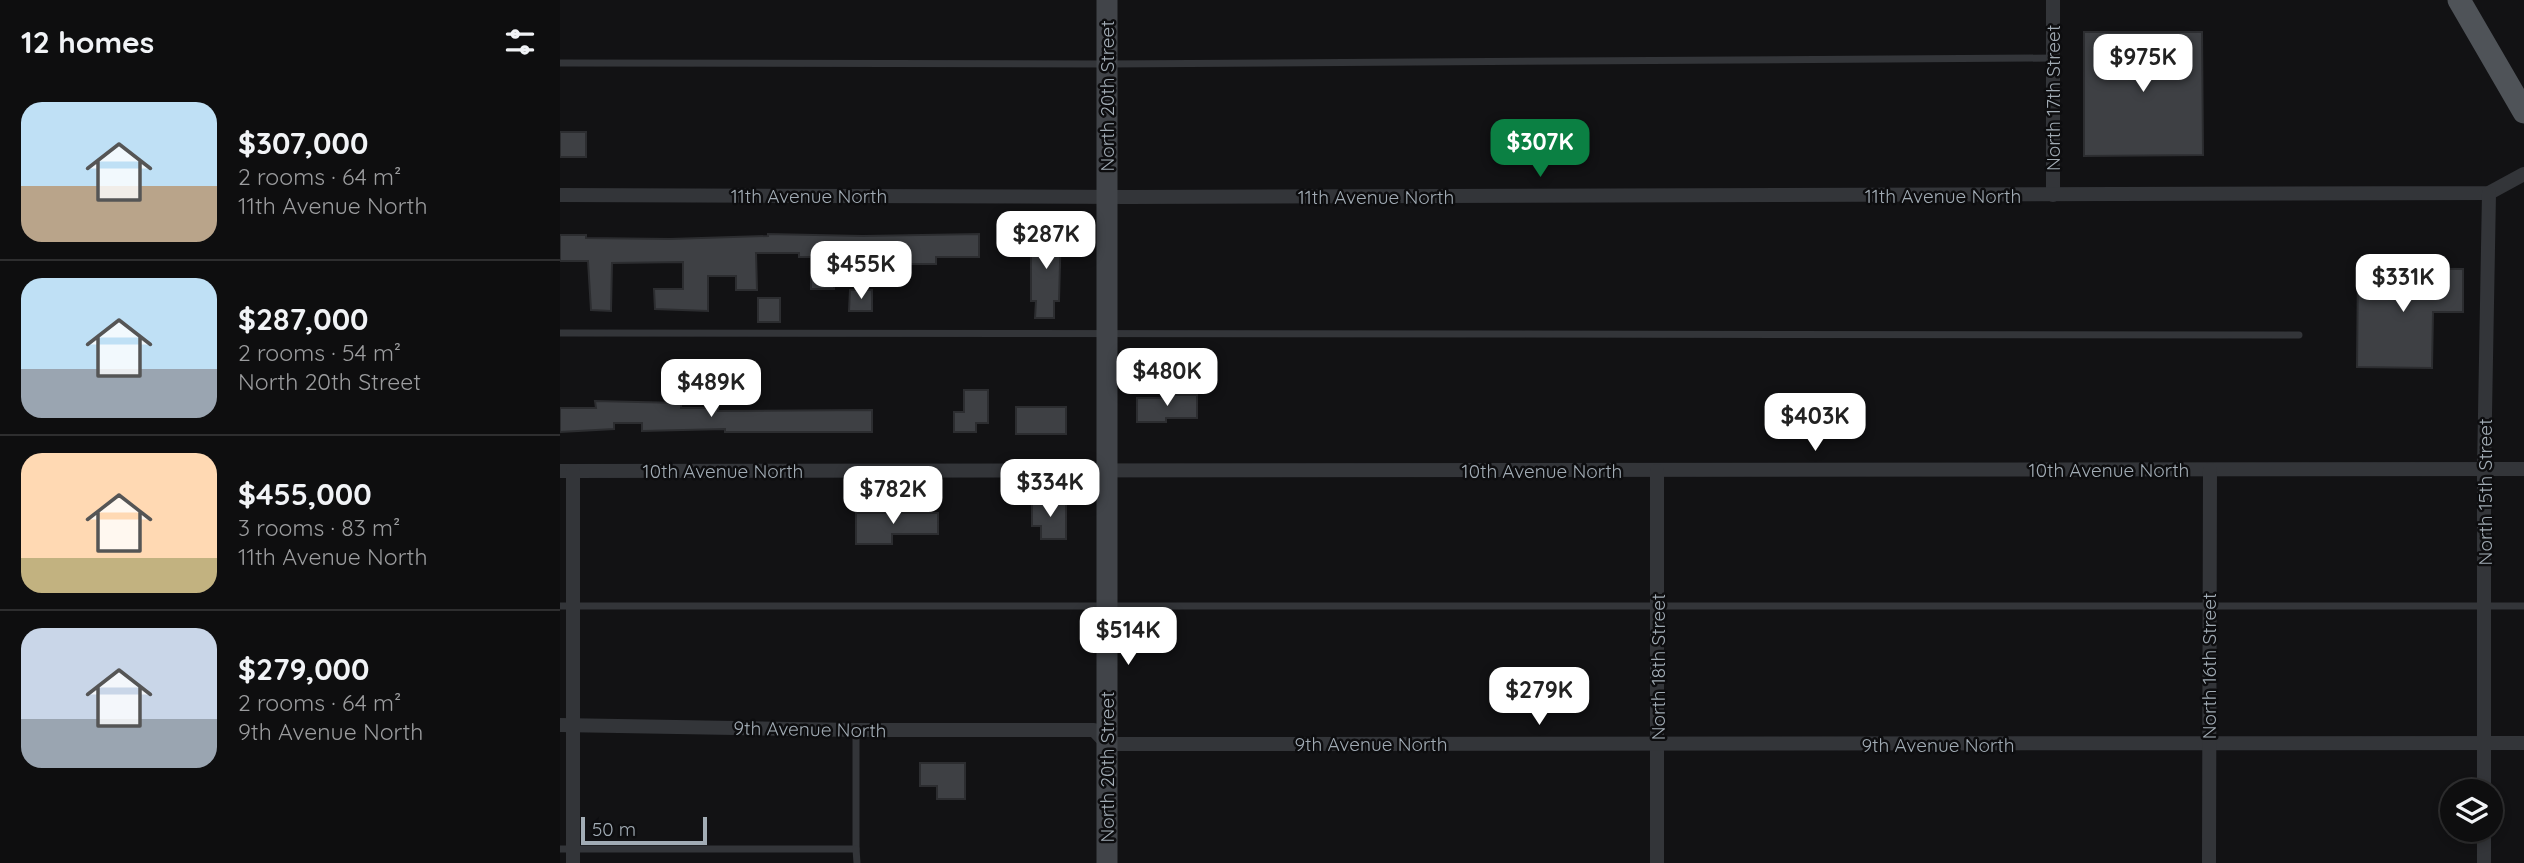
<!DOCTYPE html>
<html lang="en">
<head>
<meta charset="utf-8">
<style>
	body { margin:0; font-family:Quicksand,sans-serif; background:#171718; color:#f1f3f6; height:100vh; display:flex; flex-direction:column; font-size:26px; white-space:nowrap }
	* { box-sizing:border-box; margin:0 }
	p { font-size:23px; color:#9b9c9e }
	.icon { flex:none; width:38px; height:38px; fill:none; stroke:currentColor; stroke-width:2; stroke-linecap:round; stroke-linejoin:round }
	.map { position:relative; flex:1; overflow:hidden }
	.drawer { display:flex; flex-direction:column; background:#0e0e0f; width:560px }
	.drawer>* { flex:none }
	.tools { position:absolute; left:1880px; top:779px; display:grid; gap:14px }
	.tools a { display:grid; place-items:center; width:63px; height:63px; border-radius:50%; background:#0e0e0f; box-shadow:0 4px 10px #0003,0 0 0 2px #2e2e2f; font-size:35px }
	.scale { position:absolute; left:21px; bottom:18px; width:126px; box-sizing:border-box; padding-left:7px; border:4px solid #a2acb5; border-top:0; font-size:19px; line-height:24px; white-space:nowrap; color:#a2acb5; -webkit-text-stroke:5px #0d0d0f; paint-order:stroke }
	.price { position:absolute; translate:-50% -60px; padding:0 16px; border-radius:14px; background:#fff; color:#222; font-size:23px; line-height:46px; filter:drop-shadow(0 2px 4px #0008) }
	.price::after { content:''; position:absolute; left:50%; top:42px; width:21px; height:16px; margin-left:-10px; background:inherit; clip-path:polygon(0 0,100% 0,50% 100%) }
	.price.on { background:#0b8043; color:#fff }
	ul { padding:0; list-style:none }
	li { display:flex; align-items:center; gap:21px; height:175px; padding:0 21px }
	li+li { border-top:2px solid #2e2e2f }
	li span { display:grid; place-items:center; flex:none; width:196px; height:140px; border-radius:21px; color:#555 }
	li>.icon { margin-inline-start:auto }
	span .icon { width:84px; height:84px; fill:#fffc; stroke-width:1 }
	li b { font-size:30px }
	h2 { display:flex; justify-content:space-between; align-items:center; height:84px; padding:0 21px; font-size:30px }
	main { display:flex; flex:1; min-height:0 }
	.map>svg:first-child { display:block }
	.building { fill:#3e4044; stroke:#2c2d30; stroke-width:2 }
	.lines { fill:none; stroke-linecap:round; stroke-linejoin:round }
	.lane { stroke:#333539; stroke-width:7 }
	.street { stroke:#333539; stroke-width:14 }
	.secondary { stroke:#414449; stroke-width:21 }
	.primary { stroke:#4f5358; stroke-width:23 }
	.labels { text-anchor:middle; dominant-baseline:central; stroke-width:5; stroke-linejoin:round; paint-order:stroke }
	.street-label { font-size:19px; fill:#a2acb5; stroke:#0d0d0f }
</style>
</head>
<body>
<main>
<section class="drawer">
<h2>12 homes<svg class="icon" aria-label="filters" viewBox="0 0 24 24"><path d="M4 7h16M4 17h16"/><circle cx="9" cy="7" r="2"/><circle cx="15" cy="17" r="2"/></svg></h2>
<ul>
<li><span style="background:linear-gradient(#bfe0f5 60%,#b9a48a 0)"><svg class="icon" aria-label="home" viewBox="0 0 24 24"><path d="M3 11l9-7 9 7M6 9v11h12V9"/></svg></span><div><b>$307,000</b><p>2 rooms · 64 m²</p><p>11th Avenue North</p></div></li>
<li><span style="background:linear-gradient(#bfe0f5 65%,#9aa5b1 0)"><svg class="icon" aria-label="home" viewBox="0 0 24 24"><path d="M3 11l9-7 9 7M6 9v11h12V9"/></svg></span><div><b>$287,000</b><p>2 rooms · 54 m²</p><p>North 20th Street</p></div></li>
<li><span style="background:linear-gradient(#ffd9b3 75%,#c2b280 0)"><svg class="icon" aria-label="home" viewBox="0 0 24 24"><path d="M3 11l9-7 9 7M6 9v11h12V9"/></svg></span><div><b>$455,000</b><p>3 rooms · 83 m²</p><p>11th Avenue North</p></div></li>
<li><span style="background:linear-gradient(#c9d6e8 65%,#9aa5b1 0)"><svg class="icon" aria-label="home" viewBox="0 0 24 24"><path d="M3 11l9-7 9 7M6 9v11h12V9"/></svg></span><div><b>$279,000</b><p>2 rooms · 64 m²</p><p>9th Avenue North</p></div></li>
</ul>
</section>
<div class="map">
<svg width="1964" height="863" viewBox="0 0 1964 863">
	<rect width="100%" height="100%" fill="#121214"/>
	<g class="building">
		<polygon points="1524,32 1642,32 1643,155 1524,156"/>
		<rect x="0" y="132" width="26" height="25"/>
		<polygon points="476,226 501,226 499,301 494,301 494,318 475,318 476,301 471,301 471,251 476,251"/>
		<polygon points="208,234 303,236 419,234 419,257 376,257 376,264 349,264 349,279 335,279 335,260 274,259 274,289 251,289 251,257 239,257 239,253 196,253 197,290 176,290 176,276 148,276 148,311 95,309 94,289 123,289 123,262 52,263 51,311 31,310 28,261 0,261 0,235 26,235 26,238 110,239 208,236"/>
		<polygon points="1798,268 1903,269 1903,312 1873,312 1872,368 1797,367"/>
		<polygon points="290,290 312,290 312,311 289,311"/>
		<rect x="198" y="298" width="22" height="24"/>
		<polygon points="404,390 428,390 428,423 416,423 416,432 394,432 394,412 404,412"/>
		<polygon points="609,395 637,395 637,418 606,418 606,422 577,422 577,398 609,398"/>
		<polygon points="35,401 121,403 121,408 158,408 158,411 312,410 312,432 165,432 165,429 82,431 82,423 54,423 54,429 0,432 0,408 36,408"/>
		<rect x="456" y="407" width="50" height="27"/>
		<polygon points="472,502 506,502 506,539 481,539 481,526 472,526"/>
		<polygon points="296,513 378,513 378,534 332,534 332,544 296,544"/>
		<polygon points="360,763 405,763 405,799 377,799 377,786 360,786"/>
	</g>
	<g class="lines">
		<g class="lane">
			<polyline points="0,63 547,64 1493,58"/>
			<polyline points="0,333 1739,335"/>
			<polyline points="0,606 1964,606"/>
			<polyline points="0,849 296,849 296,730"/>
			<polyline points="296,849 297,863"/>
		</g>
		<g class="street">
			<polyline points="1493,0 1493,195"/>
			<polyline points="0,195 568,197 1929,193 1964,174"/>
			<polyline points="0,471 1964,469"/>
			<polyline points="1097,471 1097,863"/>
			<polyline points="0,725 296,730 534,730 547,744 1964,743"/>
			<polyline points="1924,791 1924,469 1929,193"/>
			<polyline points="13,863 13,471"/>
			<polyline points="1649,863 1650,470"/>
			<polyline points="1924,863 1924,830"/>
		</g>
		<polyline class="secondary" points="547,0 547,863"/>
		<polyline class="primary" points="1899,0 1964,112"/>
	</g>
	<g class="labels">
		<g class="street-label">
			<text transform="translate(547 96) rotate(-90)">North 20th Street</text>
			<text transform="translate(1493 98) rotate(-90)">North 17th Street</text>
			<text x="249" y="196">11th Avenue North</text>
			<text x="1383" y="196">11th Avenue North</text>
			<text x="816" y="197">11th Avenue North</text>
			<text x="1549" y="470">10th Avenue North</text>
			<text x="163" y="471">10th Avenue North</text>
			<text x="982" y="471">10th Avenue North</text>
			<text transform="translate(1925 492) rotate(-90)">North 15th Street</text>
			<text transform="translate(1649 666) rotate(-90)">North 16th Street</text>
			<text transform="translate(1098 667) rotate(-90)">North 18th Street</text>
			<text transform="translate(250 729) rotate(1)">9th Avenue North</text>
			<text x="811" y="744">9th Avenue North</text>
			<text x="1378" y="745">9th Avenue North</text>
			<text transform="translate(547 767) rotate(-90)">North 20th Street</text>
		</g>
	</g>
</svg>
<div class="tools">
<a><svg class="icon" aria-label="layers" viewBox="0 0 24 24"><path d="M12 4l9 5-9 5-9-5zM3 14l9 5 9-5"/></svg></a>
</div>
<div class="scale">50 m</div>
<b class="price" style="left:1583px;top:94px">$975K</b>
<b class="price on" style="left:980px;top:179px">$307K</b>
<b class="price" style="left:486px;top:271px">$287K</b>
<b class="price" style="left:301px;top:301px">$455K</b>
<b class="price" style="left:1843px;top:314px">$331K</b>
<b class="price" style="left:607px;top:408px">$480K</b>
<b class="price" style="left:151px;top:419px">$489K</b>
<b class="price" style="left:1255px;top:453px">$403K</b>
<b class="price" style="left:490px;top:519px">$334K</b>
<b class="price" style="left:333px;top:526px">$782K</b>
<b class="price" style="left:568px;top:667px">$514K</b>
<b class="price" style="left:979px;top:727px">$279K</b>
</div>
</main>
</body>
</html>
